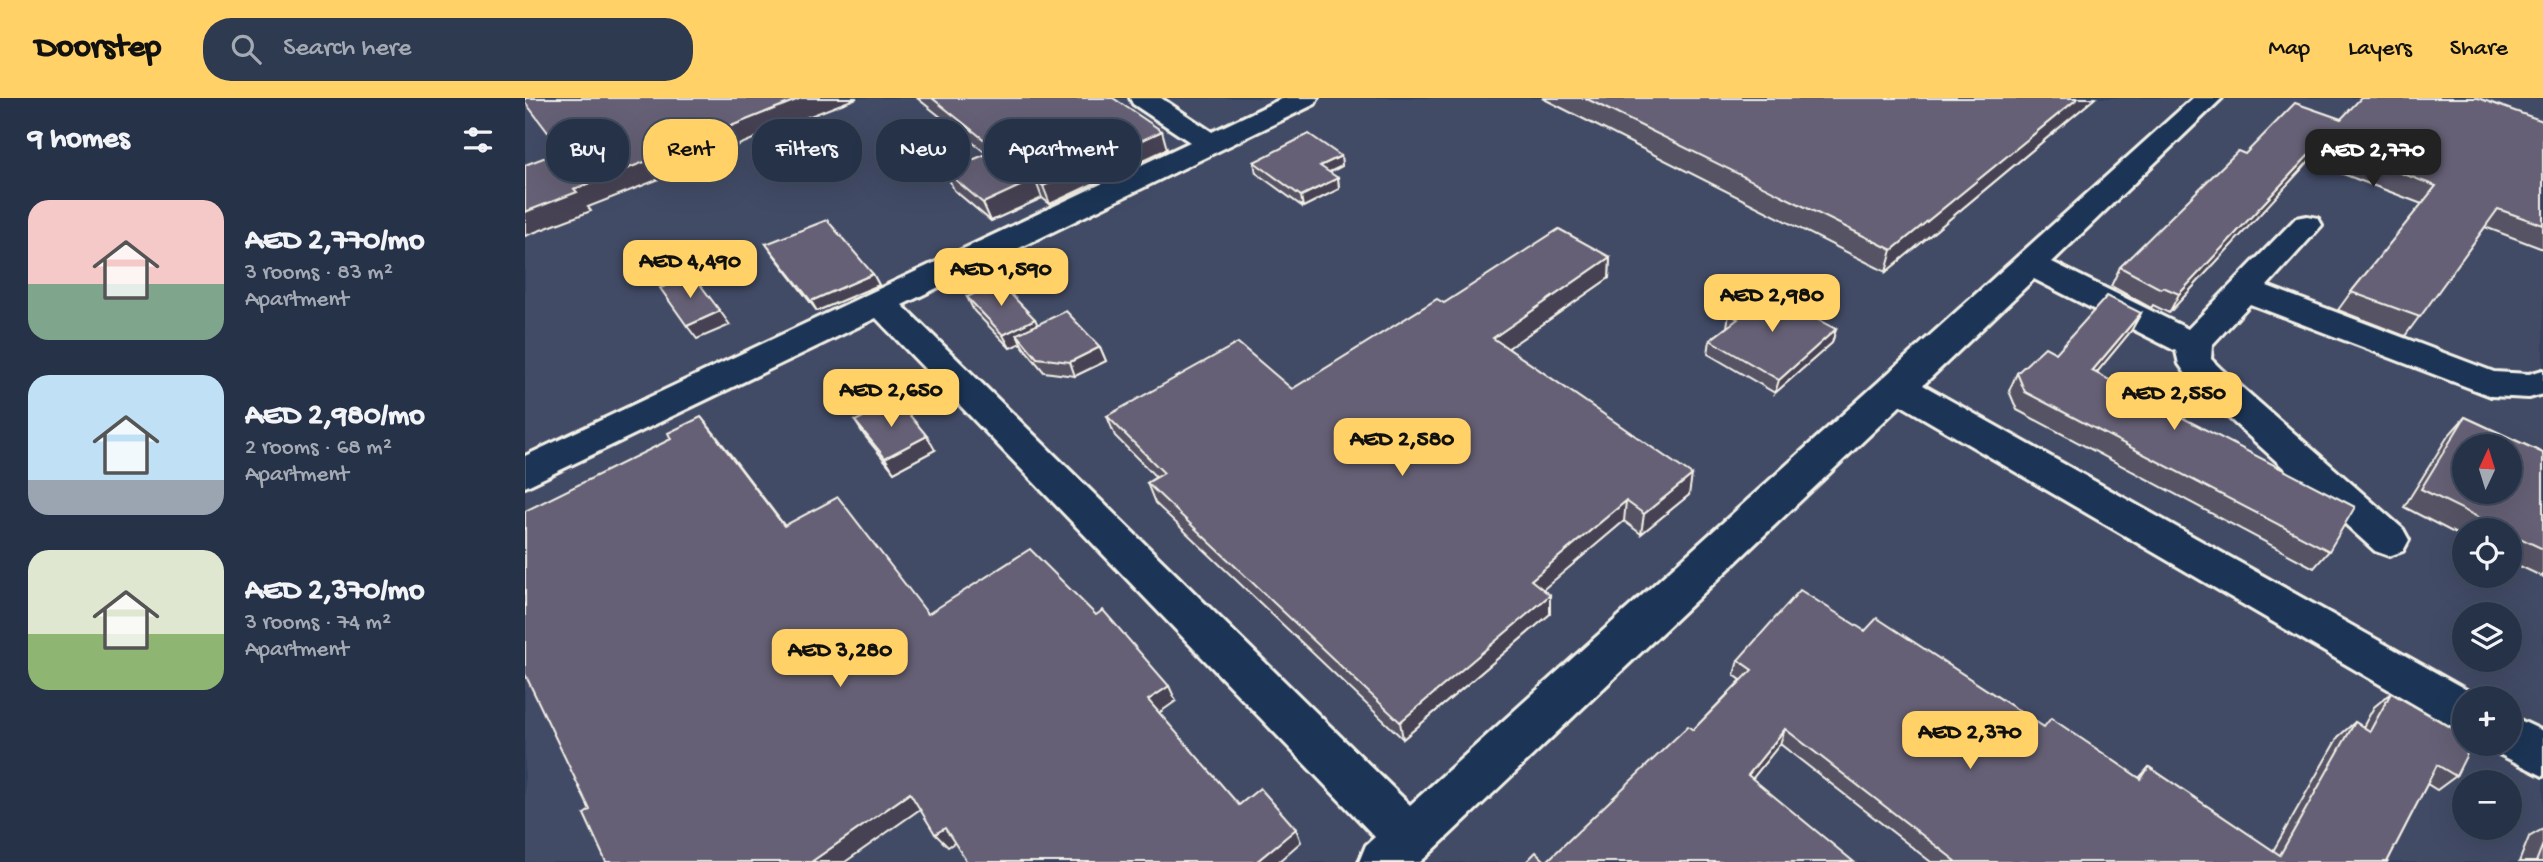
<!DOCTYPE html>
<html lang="en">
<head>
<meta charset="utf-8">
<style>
	body { margin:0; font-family:"Gochi Hand",sans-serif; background:#2e3a4f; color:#f1f3f6; height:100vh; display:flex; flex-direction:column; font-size:26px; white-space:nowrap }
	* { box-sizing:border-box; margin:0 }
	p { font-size:23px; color:#a4aab4 }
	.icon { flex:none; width:38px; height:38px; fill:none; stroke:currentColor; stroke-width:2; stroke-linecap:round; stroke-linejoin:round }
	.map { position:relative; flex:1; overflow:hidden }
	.panel { display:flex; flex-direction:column; background:#263248; width:525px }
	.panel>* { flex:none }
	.hud { position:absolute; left:21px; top:21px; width:665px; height:63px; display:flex; gap:14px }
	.needle { width:46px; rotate:4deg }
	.fabs { position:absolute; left:1927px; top:336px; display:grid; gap:14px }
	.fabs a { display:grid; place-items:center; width:70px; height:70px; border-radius:50%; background:#263248; box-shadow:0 7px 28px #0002,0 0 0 2px #424d60; font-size:35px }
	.price { position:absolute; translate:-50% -60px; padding:0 16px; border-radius:14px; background:#ffd166; color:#111; font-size:23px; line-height:46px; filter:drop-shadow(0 2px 4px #0008) }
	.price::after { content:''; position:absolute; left:50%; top:42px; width:21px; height:16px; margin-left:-10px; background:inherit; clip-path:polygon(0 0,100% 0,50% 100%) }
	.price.on { background:#222; color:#fff }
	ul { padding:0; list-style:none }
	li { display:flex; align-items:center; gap:21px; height:175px; padding:0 28px }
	li span { display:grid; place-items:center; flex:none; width:196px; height:140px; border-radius:21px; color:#555 }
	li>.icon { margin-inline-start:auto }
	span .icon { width:84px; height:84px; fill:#fffc; stroke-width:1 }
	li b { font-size:30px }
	h2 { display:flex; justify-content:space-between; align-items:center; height:84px; padding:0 28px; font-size:30px }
	.pill { padding:0 24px; border-radius:28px; background:#263248; box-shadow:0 7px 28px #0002,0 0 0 2px #424d60; font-size:24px; line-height:63px }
	.pill.on { background:#ffd166; color:#111 }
	header { display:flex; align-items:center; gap:42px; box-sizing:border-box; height:98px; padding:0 35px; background:#ffd166; color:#111 }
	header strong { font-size:33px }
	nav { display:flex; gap:38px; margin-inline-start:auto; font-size:24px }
	.search { width:490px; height:63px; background:#2e3a4f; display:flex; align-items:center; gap:18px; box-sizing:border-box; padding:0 24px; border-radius:28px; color:#a4aab4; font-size:26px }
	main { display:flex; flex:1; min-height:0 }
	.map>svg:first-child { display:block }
	.built { fill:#424b66; fill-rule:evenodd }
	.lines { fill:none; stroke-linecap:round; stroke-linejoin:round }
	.minor-casing { stroke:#f4f1e8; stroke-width:6 }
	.minor { fill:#1d3557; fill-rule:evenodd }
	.wall { fill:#575365; stroke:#f4f1e8; stroke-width:2 }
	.shaded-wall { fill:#474352; stroke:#f4f1e8; stroke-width:2 }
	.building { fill:#656075; stroke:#f4f1e8; stroke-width:2; fill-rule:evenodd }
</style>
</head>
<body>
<header>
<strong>Doorstep</strong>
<div class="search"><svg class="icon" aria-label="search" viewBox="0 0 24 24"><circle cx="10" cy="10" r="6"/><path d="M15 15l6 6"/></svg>Search here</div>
<nav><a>Map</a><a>Layers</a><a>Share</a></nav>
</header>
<main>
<section class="panel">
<h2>9 homes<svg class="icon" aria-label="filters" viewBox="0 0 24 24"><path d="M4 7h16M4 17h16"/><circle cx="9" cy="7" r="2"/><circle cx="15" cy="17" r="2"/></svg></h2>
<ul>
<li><span style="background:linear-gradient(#f6c9c9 60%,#7fa58c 0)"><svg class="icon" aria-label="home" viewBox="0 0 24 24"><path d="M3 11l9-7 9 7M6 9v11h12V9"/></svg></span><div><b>AED 2,770/mo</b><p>3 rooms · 83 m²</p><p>Apartment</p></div></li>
<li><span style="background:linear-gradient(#bfe0f5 75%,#9aa5b1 0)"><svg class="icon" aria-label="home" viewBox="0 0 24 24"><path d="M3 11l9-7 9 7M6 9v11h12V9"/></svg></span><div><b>AED 2,980/mo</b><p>2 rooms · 68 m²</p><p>Apartment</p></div></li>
<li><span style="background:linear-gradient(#dfe7d0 60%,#8fb573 0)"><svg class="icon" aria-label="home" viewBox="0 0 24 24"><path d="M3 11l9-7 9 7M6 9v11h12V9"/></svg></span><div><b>AED 2,370/mo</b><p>3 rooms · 74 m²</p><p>Apartment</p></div></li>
</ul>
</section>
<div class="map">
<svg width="2018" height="764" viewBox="0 0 2018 764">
	<rect width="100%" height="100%" fill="#334260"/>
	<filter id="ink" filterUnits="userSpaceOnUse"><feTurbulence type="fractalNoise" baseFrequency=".0143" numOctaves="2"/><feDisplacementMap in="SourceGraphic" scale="14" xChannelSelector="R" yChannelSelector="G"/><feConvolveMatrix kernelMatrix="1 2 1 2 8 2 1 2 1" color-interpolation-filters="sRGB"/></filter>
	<g filter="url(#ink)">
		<path class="built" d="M0,0h2018v764h-2018zM1939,348h45v46h-45zM1939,432h45v46h-45zM1939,516h45v46h-45zM1939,600h45v46h-45zM1939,684h45v46h-45z"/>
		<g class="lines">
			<defs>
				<g id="minor">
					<polygon points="605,0 636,0 687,34 758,0 793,0 790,6 377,207 885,707 1668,0 1697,0 1527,164 1663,231 1771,120 1782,118 1793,120 1797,127 1742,188 1969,274 2004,276 2018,272 2018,296 2004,300 1966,298 1725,206 1687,247 1686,261 1696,271 1878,431 1884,442 1878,453 1864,458 1850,453 1670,289 1654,266 1651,253 1509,181 1398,287 1956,600 1939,600 1939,632 1923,626 1376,307 902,758 895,764 834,764 841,747 850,739 351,220 0,389 0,358 665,44 608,6"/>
					<polygon points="1984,617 2018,633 2018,678 1968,653 1964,646 1984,646"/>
				</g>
			</defs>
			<use href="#minor" class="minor-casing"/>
			<use href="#minor" class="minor"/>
		</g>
		<g class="wall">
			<polygon points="392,0 588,0 642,51 525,106 517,100 466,123 429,92 420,73 462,56"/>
			<polygon points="1017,0 1570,0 1361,174"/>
			<polygon points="1816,21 2018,23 2018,151 1960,129 1880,238 1813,212 1826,194 1897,106 1784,63 1644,215 1628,207 1626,210 1586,188 1595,169 1720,56"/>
			<polygon points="816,58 817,68 804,75 813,80 814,91 778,109 731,75 729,64"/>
			<polygon points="241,146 348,176 354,187 292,213 248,156"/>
			<polygon points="1085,159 1084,180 983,250 1164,397 1116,436 1099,423 1018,491 1025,516 878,641 630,405 622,385 631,379 590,338 582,318 767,291 919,205"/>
			<polygon points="442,199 513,227 575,249 581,263 550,278 519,274 499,250 496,245 485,250 449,213"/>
			<polygon points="1616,215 1606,233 1571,275 1804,453 1789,470 1492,312 1484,293 1492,275 1531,255"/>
			<polygon points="1204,216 1311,231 1307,245 1250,295 1183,256 1185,242 1202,229"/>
			<polygon points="1940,319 2018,355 2018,479 1984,463 1984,432 1939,432 1939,440 1879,409 1923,338"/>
			<polygon points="330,323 410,352 369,374 339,337"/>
			<polygon points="1340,533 1614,680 1624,669 1748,753 1813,639 1830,624 1838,629 1849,609 1866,595 1931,678 1912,692 1902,686 1862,764 1406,764 1255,646 1227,681 1168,632 1216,582 1209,577 1213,562"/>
			<polygon points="2018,731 2018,764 1994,764 2004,739"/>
		</g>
		<g class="shaded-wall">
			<polygon points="276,0 332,0 262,27 204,51 206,53 63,109 66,113 0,138 0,114 49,91"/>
			<polygon points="1553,0 1570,0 1361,174 1367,152"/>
			<polygon points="637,33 642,51 525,106 518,88"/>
			<polygon points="1795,45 1784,63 1644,215 1654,196"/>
			<polygon points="816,58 817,68 796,78 795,68"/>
			<polygon points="813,80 814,91 778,109 776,98"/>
			<polygon points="510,81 517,100 466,123 458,105"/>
			<polygon points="1085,159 1084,180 969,260 968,240"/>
			<polygon points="348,176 354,187 292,213 286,203"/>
			<polygon points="195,213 205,227 172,241 162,228"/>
			<polygon points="1616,215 1606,233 1558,291 1567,273"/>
			<polygon points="510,221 516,234 492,236 496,245 485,250 478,237"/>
			<polygon points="1311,231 1307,245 1250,295 1254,282"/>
			<polygon points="575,249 581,263 550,278 545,264"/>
			<polygon points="176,319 190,336 272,444 259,428"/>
			<polygon points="402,338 410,352 369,374 360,360"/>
			<polygon points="1167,377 1164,397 1116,436 1119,416"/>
			<polygon points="1101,403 1099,423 1007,501 1006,482"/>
			<polygon points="1025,497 1025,516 878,641 875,624"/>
			<polygon points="644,588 651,603 631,617 623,602"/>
			<polygon points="1260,631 1255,646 1219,691 1223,677"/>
			<polygon points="385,695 398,709 320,764 286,764"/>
			<polygon points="420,730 432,743 423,749 410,736"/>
			<polygon points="771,731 776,744 753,764 731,764"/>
		</g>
		<g class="building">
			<polygon points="0,0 276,0 193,33 195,35 49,91 52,94 0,114 0,67 37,53 0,4"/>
			<polygon points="407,0 588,0 637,33 518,88 510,81 458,105 420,73 472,52"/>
			<polygon points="1060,0 1553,0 1367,152"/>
			<polygon points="1836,0 1953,0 2018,23 2018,127 1973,111 1895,219 1826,194 1911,88 1795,45 1654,196 1638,189 1636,191 1595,169 1713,53 1720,56 1770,5 1816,21"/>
			<polygon points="784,36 816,58 795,68 813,80 776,98 729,64"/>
			<polygon points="302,122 348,176 286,203 241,146"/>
			<polygon points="1034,131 1085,159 968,240 1167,377 1119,416 1101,403 1006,482 1025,497 875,624 622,385 639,375 582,318 713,245 767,291 912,201 919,205"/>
			<polygon points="168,177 195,213 162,228 135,190"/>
			<polygon points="474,184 510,221 478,237 442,199"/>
			<polygon points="1234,191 1311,231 1254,282 1185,242 1213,221 1204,216"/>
			<polygon points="1582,198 1616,215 1567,273 1830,409 1804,453 1500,294 1492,275 1520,249 1531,255"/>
			<polygon points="541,213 575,249 545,264 512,260 492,236"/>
			<polygon points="372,302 402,338 360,360 330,323"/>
			<polygon points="176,319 259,428 313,399 403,516 505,451 571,517 578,512 644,588 623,602 714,707 735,690 771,731 731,764 442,764 420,730 410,736 385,695 286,764 81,764 59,716 65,712 0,576 0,413 146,341 143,335"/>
			<path d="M1940,319l78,36v96l-34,-16v-3h-5l-83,-41zM1939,348h45v46h-45z"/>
			<polygon points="1275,492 1340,533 1352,520 1519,629 1526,620 1616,681 1624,669 1755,757 1830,624 1845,633 1866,595 1939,637 1939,646 1947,646 1931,678 1912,667 1862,764 1432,764 1260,631 1223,677 1329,764 1021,764 1163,628 1168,632 1227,572 1213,562"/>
			<polygon points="2018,746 2018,764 2011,764"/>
			<polygon points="1011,754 1021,764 1001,764"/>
		</g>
	</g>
</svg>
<div class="fabs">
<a><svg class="needle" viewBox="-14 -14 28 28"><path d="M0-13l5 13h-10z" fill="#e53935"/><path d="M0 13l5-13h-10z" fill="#a4aab4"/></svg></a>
<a><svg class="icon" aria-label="locate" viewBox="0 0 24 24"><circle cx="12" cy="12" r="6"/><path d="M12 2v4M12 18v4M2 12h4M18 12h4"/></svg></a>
<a><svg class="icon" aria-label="layers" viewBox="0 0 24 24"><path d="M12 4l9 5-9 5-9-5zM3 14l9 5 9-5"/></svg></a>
<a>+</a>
<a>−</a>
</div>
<b class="price on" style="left:1848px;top:91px">AED 2,770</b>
<b class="price" style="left:165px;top:202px">AED 4,490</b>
<b class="price" style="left:476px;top:210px">AED 1,590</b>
<b class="price" style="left:1247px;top:236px">AED 2,980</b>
<b class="price" style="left:366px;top:331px">AED 2,650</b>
<b class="price" style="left:1649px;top:334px">AED 2,550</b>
<b class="price" style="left:877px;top:380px">AED 2,580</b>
<b class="price" style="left:315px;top:591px">AED 3,280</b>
<b class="price" style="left:1445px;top:673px">AED 2,370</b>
<div class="hud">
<a class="pill">Buy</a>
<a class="pill on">Rent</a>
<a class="pill">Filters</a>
<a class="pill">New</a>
<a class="pill">Apartment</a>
</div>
</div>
</main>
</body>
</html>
